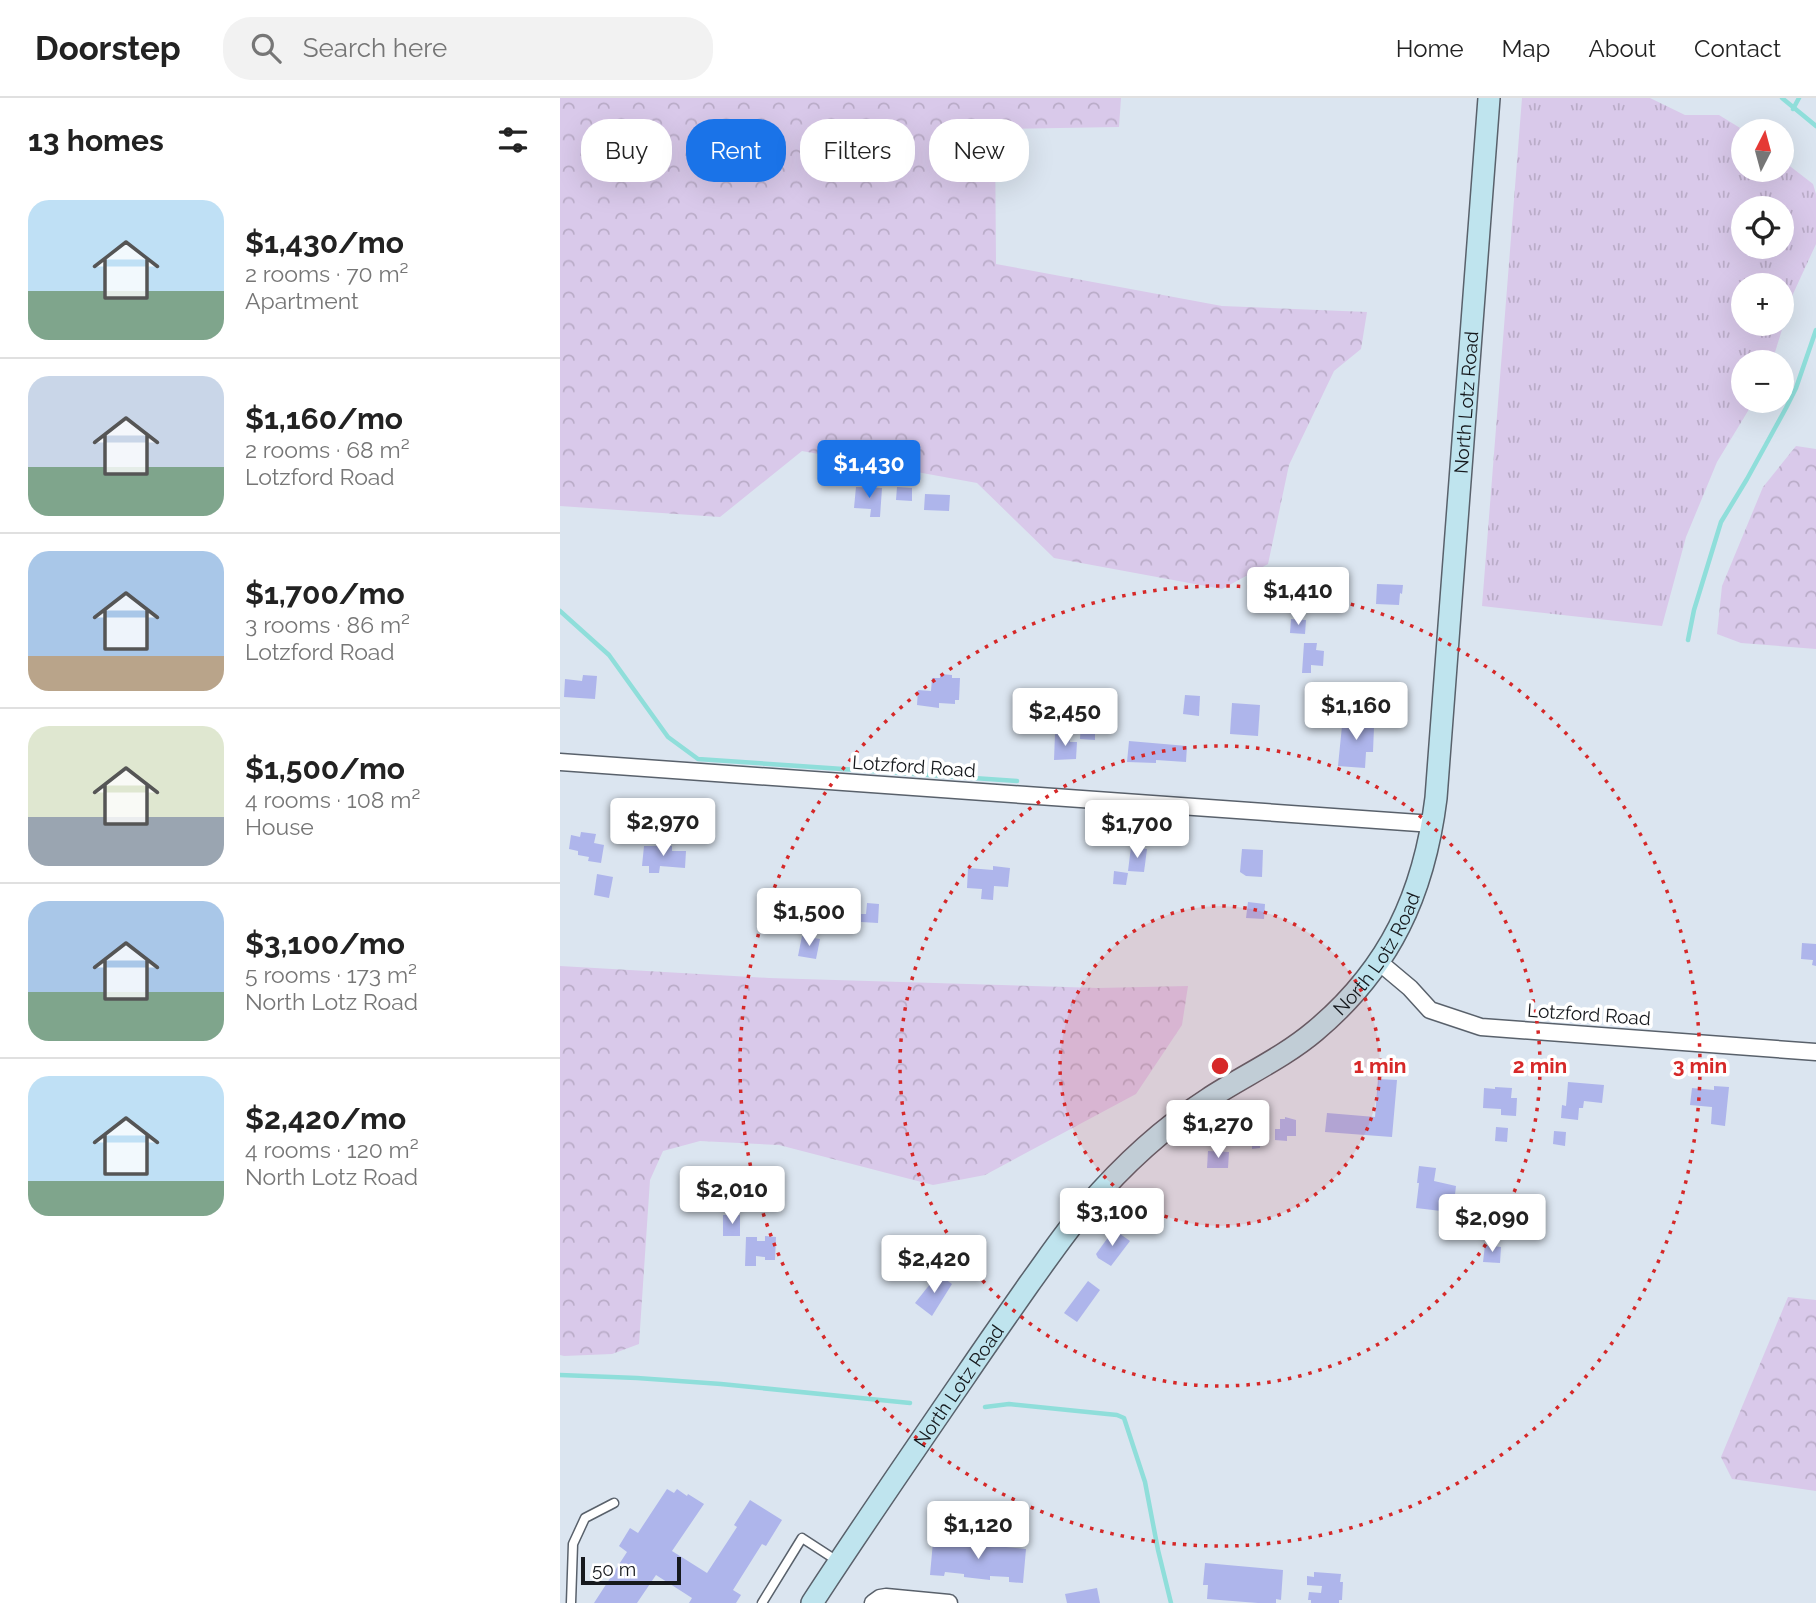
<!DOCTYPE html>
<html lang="en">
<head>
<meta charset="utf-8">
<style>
	body { margin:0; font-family:Raleway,sans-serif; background:#f2f2f2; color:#222; height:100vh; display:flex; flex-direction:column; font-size:26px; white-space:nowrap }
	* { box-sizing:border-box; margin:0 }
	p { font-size:23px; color:#767676 }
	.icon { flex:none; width:38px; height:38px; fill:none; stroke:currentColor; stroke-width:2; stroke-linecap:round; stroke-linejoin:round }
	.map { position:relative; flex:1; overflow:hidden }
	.side { display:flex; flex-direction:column; background:#fff; width:560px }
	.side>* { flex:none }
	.guide { position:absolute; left:21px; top:21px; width:665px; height:63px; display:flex; gap:14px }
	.needle { width:46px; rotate:6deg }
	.controls { position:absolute; left:1171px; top:21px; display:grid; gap:14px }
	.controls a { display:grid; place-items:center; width:63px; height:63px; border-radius:50%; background:#fff; box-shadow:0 7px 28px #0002; font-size:35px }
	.scale { position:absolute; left:21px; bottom:18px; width:100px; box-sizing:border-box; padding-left:7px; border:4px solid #16191d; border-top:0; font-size:19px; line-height:24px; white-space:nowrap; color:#16191d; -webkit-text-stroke:5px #fff; paint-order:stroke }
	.price { position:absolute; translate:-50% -60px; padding:0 16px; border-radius:7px; background:#fff; color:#222; font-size:23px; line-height:46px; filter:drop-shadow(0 2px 4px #0008) }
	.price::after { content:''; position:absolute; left:50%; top:42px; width:21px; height:16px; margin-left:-10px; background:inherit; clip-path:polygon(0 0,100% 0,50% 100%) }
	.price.selected { background:#1a73e8; color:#fff }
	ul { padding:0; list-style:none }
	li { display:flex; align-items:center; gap:21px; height:175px; padding:0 28px }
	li+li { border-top:2px solid #e0e0e0 }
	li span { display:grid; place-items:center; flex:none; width:196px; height:140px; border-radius:21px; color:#555 }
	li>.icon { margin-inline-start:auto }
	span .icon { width:84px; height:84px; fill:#fffc; stroke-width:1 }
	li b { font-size:30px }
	h2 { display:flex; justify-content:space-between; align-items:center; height:84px; padding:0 28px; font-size:30px }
	.tag { padding:0 24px; border-radius:28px; background:#fff; box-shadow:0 7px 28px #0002; font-size:24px; line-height:63px }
	.tag.selected { background:#1a73e8; color:#fff }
	header { display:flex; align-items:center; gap:42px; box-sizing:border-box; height:98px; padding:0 35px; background:#fff; border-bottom:2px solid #e0e0e0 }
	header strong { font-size:33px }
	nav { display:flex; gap:38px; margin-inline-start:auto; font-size:24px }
	.search { width:490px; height:63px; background:#f2f2f2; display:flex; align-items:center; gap:18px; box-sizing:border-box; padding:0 24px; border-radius:28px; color:#767676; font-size:26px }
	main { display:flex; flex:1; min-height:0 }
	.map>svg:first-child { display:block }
	.grass { fill:url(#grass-tufts); fill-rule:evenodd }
	.forest { fill:url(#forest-crowns) }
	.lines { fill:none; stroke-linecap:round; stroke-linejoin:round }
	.stream { stroke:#8fdeda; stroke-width:4.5 }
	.building { fill:#aeb5eb }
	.lane-casing { stroke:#59616b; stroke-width:11 }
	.street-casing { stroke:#59616b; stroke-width:19 }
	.secondary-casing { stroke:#59616b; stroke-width:24 }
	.lane { stroke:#fff; stroke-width:8 }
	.street { stroke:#fff; stroke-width:16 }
	.secondary { stroke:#bfe4ee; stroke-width:21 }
	.ring { fill:none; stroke:#d62828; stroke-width:3.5; stroke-dasharray:3.5 7 }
	.labels { text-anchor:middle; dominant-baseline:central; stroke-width:7; stroke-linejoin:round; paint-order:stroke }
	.street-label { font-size:19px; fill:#16191d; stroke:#fff }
	.centre { fill:#d62828; stroke:#fff; stroke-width:3.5 }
	.ring-label { font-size:21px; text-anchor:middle; font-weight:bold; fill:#d62828; stroke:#fff; stroke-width:7; stroke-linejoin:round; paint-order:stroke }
</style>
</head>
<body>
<header>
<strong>Doorstep</strong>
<div class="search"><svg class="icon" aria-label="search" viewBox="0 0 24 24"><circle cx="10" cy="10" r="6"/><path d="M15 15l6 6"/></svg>Search here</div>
<nav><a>Home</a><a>Map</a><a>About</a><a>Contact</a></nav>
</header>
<main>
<section class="side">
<h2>13 homes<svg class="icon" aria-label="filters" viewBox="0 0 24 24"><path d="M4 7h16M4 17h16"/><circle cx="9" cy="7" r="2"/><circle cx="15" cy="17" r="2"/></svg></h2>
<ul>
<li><span style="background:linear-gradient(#bfe0f5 65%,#7fa58c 0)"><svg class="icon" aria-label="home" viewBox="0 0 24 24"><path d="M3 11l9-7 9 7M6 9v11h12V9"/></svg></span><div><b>$1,430/mo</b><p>2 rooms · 70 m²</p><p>Apartment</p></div></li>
<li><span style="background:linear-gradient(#c9d6e8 65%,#7fa58c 0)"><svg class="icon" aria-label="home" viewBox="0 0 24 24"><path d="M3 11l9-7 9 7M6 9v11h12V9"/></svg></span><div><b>$1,160/mo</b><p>2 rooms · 68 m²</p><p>Lotzford Road</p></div></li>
<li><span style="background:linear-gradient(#a9c7e8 75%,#b9a48a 0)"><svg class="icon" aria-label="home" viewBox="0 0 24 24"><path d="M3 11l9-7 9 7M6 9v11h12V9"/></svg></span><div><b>$1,700/mo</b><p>3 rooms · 86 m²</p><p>Lotzford Road</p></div></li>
<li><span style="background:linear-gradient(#dfe7d0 65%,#9aa5b1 0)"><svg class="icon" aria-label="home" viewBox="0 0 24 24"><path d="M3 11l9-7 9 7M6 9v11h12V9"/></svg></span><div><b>$1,500/mo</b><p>4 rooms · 108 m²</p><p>House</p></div></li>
<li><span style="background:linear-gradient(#a9c7e8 65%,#7fa58c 0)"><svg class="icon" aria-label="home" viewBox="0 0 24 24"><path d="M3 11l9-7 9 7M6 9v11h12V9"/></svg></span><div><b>$3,100/mo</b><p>5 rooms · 173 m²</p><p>North Lotz Road</p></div></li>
<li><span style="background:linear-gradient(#bfe0f5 75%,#7fa58c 0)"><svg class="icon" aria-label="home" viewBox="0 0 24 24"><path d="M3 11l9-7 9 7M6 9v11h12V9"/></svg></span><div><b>$2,420/mo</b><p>4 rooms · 120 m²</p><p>North Lotz Road</p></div></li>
</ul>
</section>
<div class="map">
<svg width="1256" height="1505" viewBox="0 0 1256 1505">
	<defs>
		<pattern id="grass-tufts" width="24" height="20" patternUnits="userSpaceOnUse" patternTransform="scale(1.75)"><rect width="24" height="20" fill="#d9c9ea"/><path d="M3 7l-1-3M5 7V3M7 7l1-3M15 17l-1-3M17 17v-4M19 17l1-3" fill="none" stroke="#baacc8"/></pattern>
		<pattern id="forest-crowns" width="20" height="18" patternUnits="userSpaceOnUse" patternTransform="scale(1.75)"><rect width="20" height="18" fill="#d9c9ea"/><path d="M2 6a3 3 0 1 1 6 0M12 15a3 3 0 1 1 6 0" fill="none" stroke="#baacc8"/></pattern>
	</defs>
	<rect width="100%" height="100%" fill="#dbe5f0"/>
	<path class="grass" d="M962,0h128l35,17h34l26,16h-2v39h39v-10l31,24 3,10v50l-23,50 -21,68h-29v39h11l-37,61 -31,75 -24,89 -180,-20zM1183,110h39v39h-39zM1183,187h39v39h-39z"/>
	<g class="forest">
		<polygon points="0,0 561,0 559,29 435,31 436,166 662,208 807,214 801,251 774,273 729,367 708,466 662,491 494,460 417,385 242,353 160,419 0,408"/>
		<polygon points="1236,348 1256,351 1256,551 1181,545 1157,536 1162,488 1203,389"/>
		<polygon points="0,868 209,880 538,890 628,888 622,927 576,996 425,1077 373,1087 219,1047 140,1043 103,1053 90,1082 79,1246 52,1256 4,1258 0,1257"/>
		<polygon points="1228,1199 1256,1202 1256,1393 1172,1381 1161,1359"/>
	</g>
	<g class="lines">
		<g class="stream">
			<polyline points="1222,0 1256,28"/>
			<polyline points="1233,11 1239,0"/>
			<polyline points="0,513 49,557 108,639 138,661 457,683"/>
			<polyline points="1128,542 1134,512 1161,424 1187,381 1226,310 1236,290 1256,232"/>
			<polyline points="0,1277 77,1280 161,1286 350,1305"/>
			<polyline points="425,1309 449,1306 557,1317 564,1320 585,1384 598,1452 611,1505"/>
		</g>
	</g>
	<g class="building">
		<polygon points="296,389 322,390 320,419 310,419 311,411 294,410"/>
		<polygon points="337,389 352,390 352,403 336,402"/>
		<polygon points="365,396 390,397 389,413 364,412"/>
		<polygon points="817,486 843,487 842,496 840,495 839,507 816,506"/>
		<polygon points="744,490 764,492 763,511 743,510"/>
		<polygon points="731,521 746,522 745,536 730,535"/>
		<polygon points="744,545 757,545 756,552 764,553 763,568 751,567 751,575 742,575"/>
		<polygon points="380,576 392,577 392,580 400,580 399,602 395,602 395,606 379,605 379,610 357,607 358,592 371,593 372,580 380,580"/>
		<polygon points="23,577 37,578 35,601 4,599 5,581 22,583"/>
		<polygon points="625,597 640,598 639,618 623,616"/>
		<polygon points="672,605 700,607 698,638 670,636"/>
		<polygon points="783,618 810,620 809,629 814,629 813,654 806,654 805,670 778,668"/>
		<polygon points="521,624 535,625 535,642 520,641"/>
		<polygon points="495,636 510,637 510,644 517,644 516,661 494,662"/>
		<polygon points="569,643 627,648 626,664 596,662 596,665 567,664"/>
		<polygon points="21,734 36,736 34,745 44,747 41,765 28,763 29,759 18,757 18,753 9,751 11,737 20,739"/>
		<polygon points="84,748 112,748 112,753 126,753 125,770 100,768 99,775 89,775 89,768 82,768"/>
		<polygon points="571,749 587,751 584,774 568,773"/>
		<polygon points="682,751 703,752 702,779 686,778 680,774"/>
		<polygon points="433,768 450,770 448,789 434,788 433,802 421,801 422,791 407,790 408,770 433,772"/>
		<polygon points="554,773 568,775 566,787 553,786"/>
		<polygon points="37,776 53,779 49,800 34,797"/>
		<polygon points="688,804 705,806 704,821 686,820"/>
		<polygon points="307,805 319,806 318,825 301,824 301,816 306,816"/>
		<polygon points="242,838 260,841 256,861 238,858"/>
		<polygon points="1242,845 1256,846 1256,868 1252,867 1253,862 1241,861"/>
		<polygon points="818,981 837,982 832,1039 765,1034 767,1015 815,1019"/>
		<polygon points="1008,984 1044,987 1042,1005 1024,1003 1023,1010 1019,1010 1018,1022 1001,1020 1002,1007 1006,1008"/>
		<polygon points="1154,988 1169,989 1165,1028 1151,1026 1152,1009 1130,1007 1132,990 1154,992"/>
		<polygon points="935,989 952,990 951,1000 957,1000 956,1018 941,1017 941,1011 923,1010 924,990 935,991"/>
		<polygon points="725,1019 736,1022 736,1038 727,1038 727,1043 715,1042 715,1031 720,1031 720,1021 725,1021"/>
		<polygon points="702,1026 703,1045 700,1046 700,1050 692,1051 692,1046 685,1047 684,1028"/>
		<polygon points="936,1029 948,1030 947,1044 935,1043"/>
		<polygon points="994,1033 1006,1034 1005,1048 993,1046"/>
		<polygon points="648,1053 669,1054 668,1070 647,1070"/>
		<polygon points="859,1068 876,1070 874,1083 896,1088 894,1105 883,1104 881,1113 856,1110 859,1085 857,1085"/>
		<rect x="163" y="1117" width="17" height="21"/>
		<polygon points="556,1133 570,1143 551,1168 538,1160 536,1156 552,1134"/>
		<polygon points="205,1138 216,1139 215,1162 205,1162 205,1159 196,1158 196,1168 185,1168 186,1139 197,1139 197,1143 205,1143"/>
		<polygon points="925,1147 941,1149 940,1165 923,1164"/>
		<polygon points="378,1176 392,1186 372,1218 355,1205"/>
		<polygon points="528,1183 540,1192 517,1224 504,1215"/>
		<polygon points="107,1391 114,1395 117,1391 127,1398 128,1396 144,1406 112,1453 147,1475 177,1429 174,1427 190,1402 222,1422 206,1448 202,1446 173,1492 181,1497 176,1505 129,1505 132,1500 96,1477 77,1505 34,1505 67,1454 59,1448 70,1430 78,1435"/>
		<polygon points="388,1443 466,1451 463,1485 449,1484 449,1479 430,1478 430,1482 404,1479 404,1476 385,1474 384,1478 370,1477 373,1444 388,1445"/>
		<polygon points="645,1465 723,1472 721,1502 716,1501 716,1505 698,1505 647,1501 648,1487 643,1487"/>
		<polygon points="754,1474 781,1476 780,1484 783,1484 782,1502 779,1502 779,1505 751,1505 751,1502 748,1502 749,1494 761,1495 762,1488 747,1487 747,1478 754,1479"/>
		<polygon points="537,1490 540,1505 507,1505 505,1496"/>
	</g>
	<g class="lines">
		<defs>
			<g id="lane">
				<polyline points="11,1505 13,1446 25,1420 54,1405"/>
				<polyline points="202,1505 242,1440 279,1464"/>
			</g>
			<g id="street">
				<polyline points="0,664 873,726"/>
				<polyline points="819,864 850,890 870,912 921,929 1256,954"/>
				<polyline points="313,1505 320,1500 326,1499 389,1505"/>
			</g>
			<g id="secondary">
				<path id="s1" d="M252,1505c50,-77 102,-152 154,-228 21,-31 42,-61 63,-91 19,-26 36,-52 57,-76 35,-41 77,-80 122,-109 35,-23 75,-41 107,-68 75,-63 109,-137 121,-233l53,-700"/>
			</g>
		</defs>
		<use href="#lane" class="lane-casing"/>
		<use href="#street" class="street-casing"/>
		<use href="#secondary" class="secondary-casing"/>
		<use href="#lane" class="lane"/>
		<use href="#street" class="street"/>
		<use href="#secondary" class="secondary"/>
	</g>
	<circle cx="660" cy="968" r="160" fill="#d62828" fill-opacity=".12"/>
	<g class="ring">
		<circle cx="660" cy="968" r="160"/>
		<circle cx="660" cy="968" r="320"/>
		<circle cx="660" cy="968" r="480"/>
	</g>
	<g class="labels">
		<g class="street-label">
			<text stroke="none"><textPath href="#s1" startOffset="1438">North Lotz Road</textPath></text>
			<text transform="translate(354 668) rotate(4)">Lotzford Road</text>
			<text stroke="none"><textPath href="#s1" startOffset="872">North Lotz Road</textPath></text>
			<text transform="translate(1029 916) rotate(4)">Lotzford Road</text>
			<text stroke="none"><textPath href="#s1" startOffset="262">North Lotz Road</textPath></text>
		</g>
	</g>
	<circle cx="660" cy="968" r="10" class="centre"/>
	<g class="ring-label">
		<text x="820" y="975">1 min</text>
		<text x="980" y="975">2 min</text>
		<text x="1140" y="975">3 min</text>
	</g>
</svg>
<div class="controls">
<a><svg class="needle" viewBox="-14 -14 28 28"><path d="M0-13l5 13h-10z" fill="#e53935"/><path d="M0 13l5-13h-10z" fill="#767676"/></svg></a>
<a><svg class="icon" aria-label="locate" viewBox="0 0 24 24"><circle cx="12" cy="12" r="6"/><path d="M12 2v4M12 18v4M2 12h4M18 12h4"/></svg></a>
<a>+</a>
<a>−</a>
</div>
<div class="scale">50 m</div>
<b class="price selected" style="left:309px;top:402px">$1,430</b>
<b class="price" style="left:738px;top:529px">$1,410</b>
<b class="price" style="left:796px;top:644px">$1,160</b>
<b class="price" style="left:505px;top:650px">$2,450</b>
<b class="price" style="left:103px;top:760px">$2,970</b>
<b class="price" style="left:577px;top:762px">$1,700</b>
<b class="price" style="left:249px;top:850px">$1,500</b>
<b class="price" style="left:658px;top:1062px">$1,270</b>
<b class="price" style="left:172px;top:1128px">$2,010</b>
<b class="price" style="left:552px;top:1150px">$3,100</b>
<b class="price" style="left:932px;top:1156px">$2,090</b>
<b class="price" style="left:374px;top:1197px">$2,420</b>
<b class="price" style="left:418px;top:1463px">$1,120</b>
<div class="guide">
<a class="tag">Buy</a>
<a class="tag selected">Rent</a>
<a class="tag">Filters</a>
<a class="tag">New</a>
</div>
</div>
</main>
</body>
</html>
